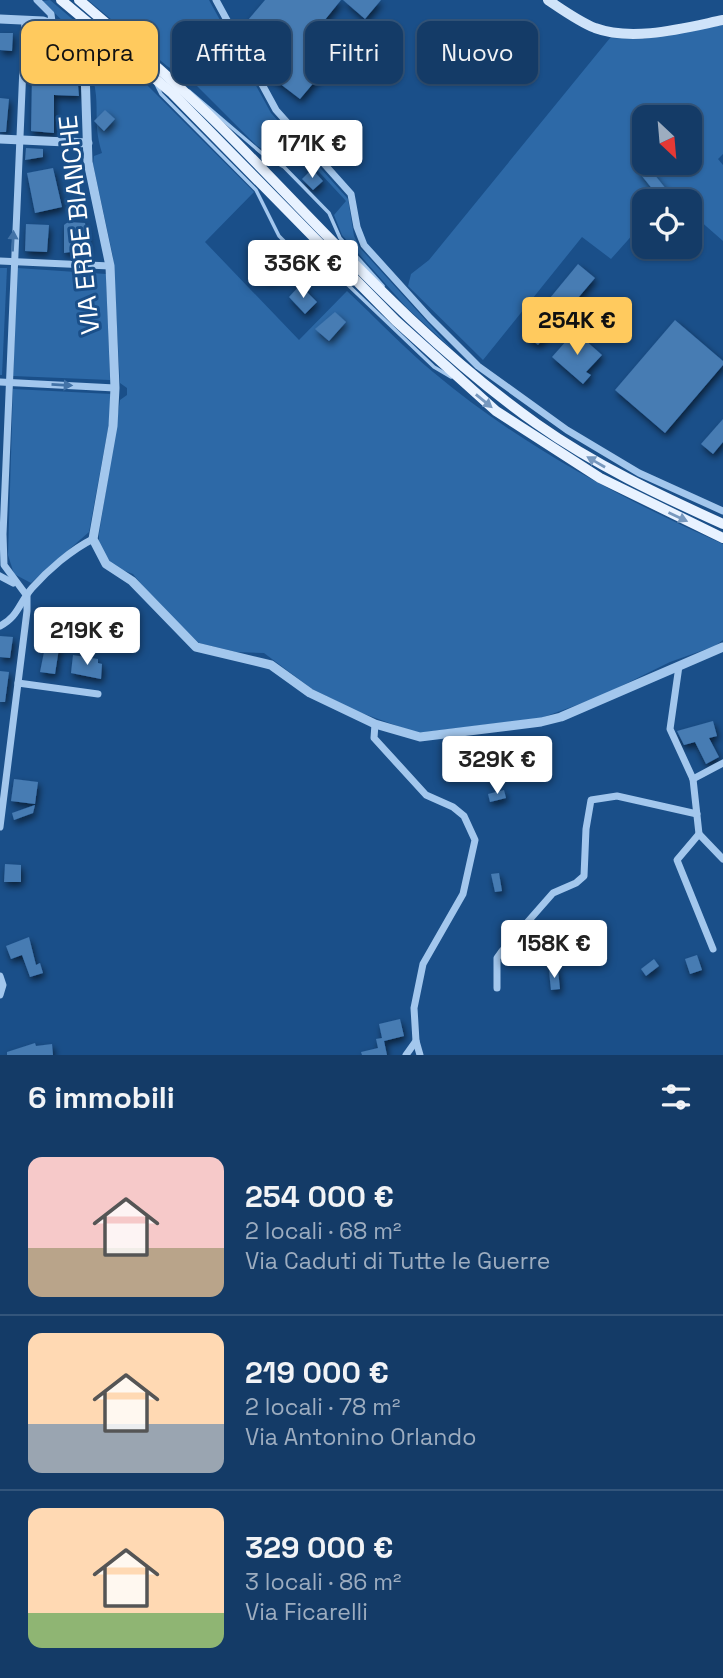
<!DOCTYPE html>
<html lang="it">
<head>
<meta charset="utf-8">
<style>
	body { margin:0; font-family:"Space Grotesk",sans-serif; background:#1d426d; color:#f1f3f6; height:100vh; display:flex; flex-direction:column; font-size:26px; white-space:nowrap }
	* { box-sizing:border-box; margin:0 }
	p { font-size:23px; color:#9dadc0 }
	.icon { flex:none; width:38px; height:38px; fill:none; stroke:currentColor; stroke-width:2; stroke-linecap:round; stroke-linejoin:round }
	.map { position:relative; height:1055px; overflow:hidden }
	.side { display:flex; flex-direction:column; background:#143b67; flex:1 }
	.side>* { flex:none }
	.top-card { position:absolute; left:21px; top:21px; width:682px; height:63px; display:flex; gap:14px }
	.needle { width:46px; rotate:154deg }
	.buttons { position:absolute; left:632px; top:105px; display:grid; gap:14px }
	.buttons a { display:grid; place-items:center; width:70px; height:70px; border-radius:14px; background:#143b67; box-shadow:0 2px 5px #0004,0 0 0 2px #33557b; font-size:35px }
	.price { position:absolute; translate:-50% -60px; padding:0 16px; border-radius:7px; background:#fff; color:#222; font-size:23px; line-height:46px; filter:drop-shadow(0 2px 4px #0008) }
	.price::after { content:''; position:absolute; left:50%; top:42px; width:21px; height:16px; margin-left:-10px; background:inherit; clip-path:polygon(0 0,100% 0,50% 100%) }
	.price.current { background:#ffca5e; color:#111 }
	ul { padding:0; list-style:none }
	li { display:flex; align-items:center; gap:21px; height:175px; padding:0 28px }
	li+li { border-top:2px solid #33557b }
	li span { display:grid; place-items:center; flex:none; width:196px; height:140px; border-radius:14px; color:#555 }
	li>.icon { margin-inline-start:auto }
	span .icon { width:84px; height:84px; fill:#fffc; stroke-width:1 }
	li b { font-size:30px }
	h2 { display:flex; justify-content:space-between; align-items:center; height:84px; padding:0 28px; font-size:30px }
	.tag { padding:0 24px; border-radius:14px; background:#143b67; box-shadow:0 2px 5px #0004,0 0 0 2px #33557b; font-size:24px; line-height:63px }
	.tag.current { background:#ffca5e; color:#111 }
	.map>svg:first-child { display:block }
	.green { fill:#2d69a7; fill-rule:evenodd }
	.building { fill:#467bb3; filter:url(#shadow) }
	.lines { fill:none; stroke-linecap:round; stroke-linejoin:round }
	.service { stroke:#a3c7ed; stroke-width:3.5 }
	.minor { stroke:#a3c7ed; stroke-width:7 }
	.tertiary { stroke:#a3c7ed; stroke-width:9 }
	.secondary { stroke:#cfe3f9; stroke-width:10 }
	.primary { stroke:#e8f2ff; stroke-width:10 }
	.oneway { fill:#4373a7 }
	.oneway2 { fill:#7798be }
	.labels { text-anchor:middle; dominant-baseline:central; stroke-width:6; stroke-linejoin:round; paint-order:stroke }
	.street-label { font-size:26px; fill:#fff; stroke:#1a4f89 }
</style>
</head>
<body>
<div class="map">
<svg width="723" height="1055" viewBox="0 0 723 1055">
	<defs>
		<filter id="shadow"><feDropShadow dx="2" dy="4" stdDeviation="3.5" flood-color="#0009"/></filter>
	</defs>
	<rect width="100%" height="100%" fill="#1a4f89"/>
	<g class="green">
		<path d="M50,0l80,68 124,124 -49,50 94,98 48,-49c29,27 56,56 86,81 87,73 187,126 290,172v96l-8,6 -45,16 -71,35 -58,21 -124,15 -61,-22 -44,-22 -48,-36 -28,-1 -37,-9 -38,-35 -28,-34 -21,-8 -13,-22v-10l21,-134 7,-5v-7l-7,-5 -7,-126 -20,-93 1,-8 8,-3c-9,-29 -3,-40 -7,-65 -7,-40 -25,-62 -53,-87z"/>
		<polygon points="88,0 209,0 271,113 348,199 354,236 360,248 452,349 407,308 342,235 334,215 346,201 294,145 282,154 273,155 257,146 197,86 167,66"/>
		<path d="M723,25v129l-5,5 5,6v76l-33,-29v-11h-13l-8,-7 -7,7h-18v21l-33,37 -29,-22 -99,123 -75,-74 3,-12 18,-14 181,-222 33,1zM644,117h46v46h-46z"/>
		<polygon points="0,268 7,268 2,375 0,375"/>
		<polygon points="17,268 106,274 110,380 13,376"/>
		<polygon points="13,389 111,394 110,418 89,532 31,583 14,574 8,555"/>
	</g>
	<g class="building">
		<polygon points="265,0 341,0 324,21 348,42 300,99 266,73 253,55 259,47 248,38 257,28 248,20"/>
		<polygon points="343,0 381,0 365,19"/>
		<polygon points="35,31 48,31 48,43 60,43 59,53 70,53 72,74 77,74 79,96 54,95 54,133 31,131 32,76 54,77 53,61 45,61 45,50 34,50"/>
		<polygon points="0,33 13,33 12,51 0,50"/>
		<polygon points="92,39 114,57 108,64 86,46"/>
		<polygon points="0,98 9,99 6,132 0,132"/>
		<polygon points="105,110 115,119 104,131 94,121"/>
		<polygon points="26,148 43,149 43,157 25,160"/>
		<polygon points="646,164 670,194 662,201 638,171"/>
		<polygon points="53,168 62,207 35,213 27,173"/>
		<polygon points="312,169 323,181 313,190 302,179"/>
		<polygon points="68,222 85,223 89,249 64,253 64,225"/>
		<polygon points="26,224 49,225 47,252 25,251"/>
		<polygon points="282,245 296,259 276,279 274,276 269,281 261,273 266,268 263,265"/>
		<polygon points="578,264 595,278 538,345 522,332"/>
		<polygon points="300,285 317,302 305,314 289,297"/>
		<polygon points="335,312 346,322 329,341 315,329"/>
		<polygon points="675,320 723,361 723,365 665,433 615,390"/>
		<polygon points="575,331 602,355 586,372 591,375 583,384 552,357"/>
		<polygon points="723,419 723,442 713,454 701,444"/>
		<polygon points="56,625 73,628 70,644 60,642 55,674 40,672 44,652 51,653"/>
		<polygon points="0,636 13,637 10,658 0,657"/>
		<polygon points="73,655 98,659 98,663 102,664 101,679 71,673"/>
		<polygon points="0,671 9,672 5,702 0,702"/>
		<polygon points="713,721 717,736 709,738 719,757 706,764 695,742 684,745 677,731"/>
		<polygon points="14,779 38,782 35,804 11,801"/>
		<polygon points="504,790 506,798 490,802 488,794"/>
		<polygon points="35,805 33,813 14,820 12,813"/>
		<polygon points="5,864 21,865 21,882 4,882"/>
		<polygon points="499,873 502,891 495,892 491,874"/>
		<polygon points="29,937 36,965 40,963 43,973 30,977 22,955 11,959 6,946"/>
		<polygon points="697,955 702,970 690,974 685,959"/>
		<polygon points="654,959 659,966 646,976 641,969"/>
		<polygon points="558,970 560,989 551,990 549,971"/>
		<polygon points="400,1019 404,1036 384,1041 387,1055 362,1055 361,1052 378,1048 376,1039 382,1038 379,1024"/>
		<polygon points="35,1043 36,1046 52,1044 53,1055 7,1055 7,1052"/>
	</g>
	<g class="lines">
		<g class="service">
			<polyline points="156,84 161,94 256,190 279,236 308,265 348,285 434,367 451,377"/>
			<polyline points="189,91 265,156 284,167 329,213 340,238 383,286"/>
		</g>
		<g class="minor">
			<polyline points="37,0 51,14 52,22"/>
			<polyline points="216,0 276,110 351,194 357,227 364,245 430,318 478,366 567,430 639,473 723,511"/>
			<polyline points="0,261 110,266"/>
			<polyline points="0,382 115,388"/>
			<polyline points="0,576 13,583"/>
			<path d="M0,626c18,-9 19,-23 32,-38 16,-18 39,-38 61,-49"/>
			<polyline points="679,666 670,729 693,779 699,834 723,859"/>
			<polyline points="18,683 98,694"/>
			<polyline points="375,724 374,738 426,795 453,807 464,816 475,840 463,894 423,964 414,1008 416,1041 406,1055"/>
			<polyline points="693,779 723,763"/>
			<polyline points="0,827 27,611 27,596 4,565 3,534 25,20"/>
			<polyline points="699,834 677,860 713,949"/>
			<polyline points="0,976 3,985 0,995"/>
			<polyline points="497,988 497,958 502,951 553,893 576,883 584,876 586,829 591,800 617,796 697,814"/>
			<polyline points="416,1041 420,1055"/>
		</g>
		<g class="tertiary">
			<polyline points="0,19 43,21 60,27 72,40 85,71 88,162 110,266 115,388 113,426 93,539 106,564 132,581 196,647 271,665 310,693 375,724 420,737 541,722 561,717 723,647"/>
			<polyline points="0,139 88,143"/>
		</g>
		<path class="secondary" d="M548,0c15,10 30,21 47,28 38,14 89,0 128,-8"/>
		<g class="primary">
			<polyline points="61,0 172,93 396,321 496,411 600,478 723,538"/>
			<path d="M79,0c48,41 97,82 142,127 102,102 197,213 316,297 58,41 122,71 186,100"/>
		</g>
	</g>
	<defs><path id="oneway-solid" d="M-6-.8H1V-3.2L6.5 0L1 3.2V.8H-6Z" transform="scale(1.75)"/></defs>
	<g class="oneway">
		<use href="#oneway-solid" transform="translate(13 241) rotate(-87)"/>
		<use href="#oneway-solid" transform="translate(62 385) rotate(3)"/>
	</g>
	<g class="oneway2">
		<use href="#oneway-solid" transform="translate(484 401) rotate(39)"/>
		<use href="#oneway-solid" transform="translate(596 462) rotate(-150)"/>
		<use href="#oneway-solid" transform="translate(678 517) rotate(25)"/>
	</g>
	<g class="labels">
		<g class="street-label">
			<text transform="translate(79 225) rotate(-96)">VIA ERBE BIANCHE</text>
		</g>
	</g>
</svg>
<div class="buttons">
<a><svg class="needle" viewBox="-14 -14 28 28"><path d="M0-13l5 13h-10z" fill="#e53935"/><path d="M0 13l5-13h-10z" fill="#9dadc0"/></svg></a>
<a><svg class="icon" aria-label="locate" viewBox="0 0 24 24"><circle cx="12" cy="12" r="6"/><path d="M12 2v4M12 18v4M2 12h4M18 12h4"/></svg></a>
</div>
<b class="price" style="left:312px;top:180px">171K €</b>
<b class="price" style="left:303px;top:300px">336K €</b>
<b class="price current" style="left:577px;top:357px">254K €</b>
<b class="price" style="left:87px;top:667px">219K €</b>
<b class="price" style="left:497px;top:796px">329K €</b>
<b class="price" style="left:554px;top:980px">158K €</b>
<div class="top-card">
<a class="tag current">Compra</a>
<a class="tag">Affitta</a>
<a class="tag">Filtri</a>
<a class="tag">Nuovo</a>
</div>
</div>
<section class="side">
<h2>6 immobili<svg class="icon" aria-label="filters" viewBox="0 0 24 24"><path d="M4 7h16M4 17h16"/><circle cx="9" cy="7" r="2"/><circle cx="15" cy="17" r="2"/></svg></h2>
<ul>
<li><span style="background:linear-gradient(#f6c9c9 65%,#b9a48a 0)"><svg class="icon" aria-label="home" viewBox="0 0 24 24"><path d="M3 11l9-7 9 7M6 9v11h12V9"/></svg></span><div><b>254 000 €</b><p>2 locali · 68 m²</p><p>Via Caduti di Tutte le Guerre</p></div></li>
<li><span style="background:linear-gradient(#ffd9b3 65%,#9aa5b1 0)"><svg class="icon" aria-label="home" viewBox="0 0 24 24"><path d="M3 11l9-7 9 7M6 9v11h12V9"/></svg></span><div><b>219 000 €</b><p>2 locali · 78 m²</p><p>Via Antonino Orlando</p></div></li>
<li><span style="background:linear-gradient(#ffd9b3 75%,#8fb573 0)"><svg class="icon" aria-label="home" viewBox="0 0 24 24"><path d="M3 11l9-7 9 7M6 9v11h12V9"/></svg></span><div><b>329 000 €</b><p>3 locali · 86 m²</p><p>Via Ficarelli</p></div></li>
</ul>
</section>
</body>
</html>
